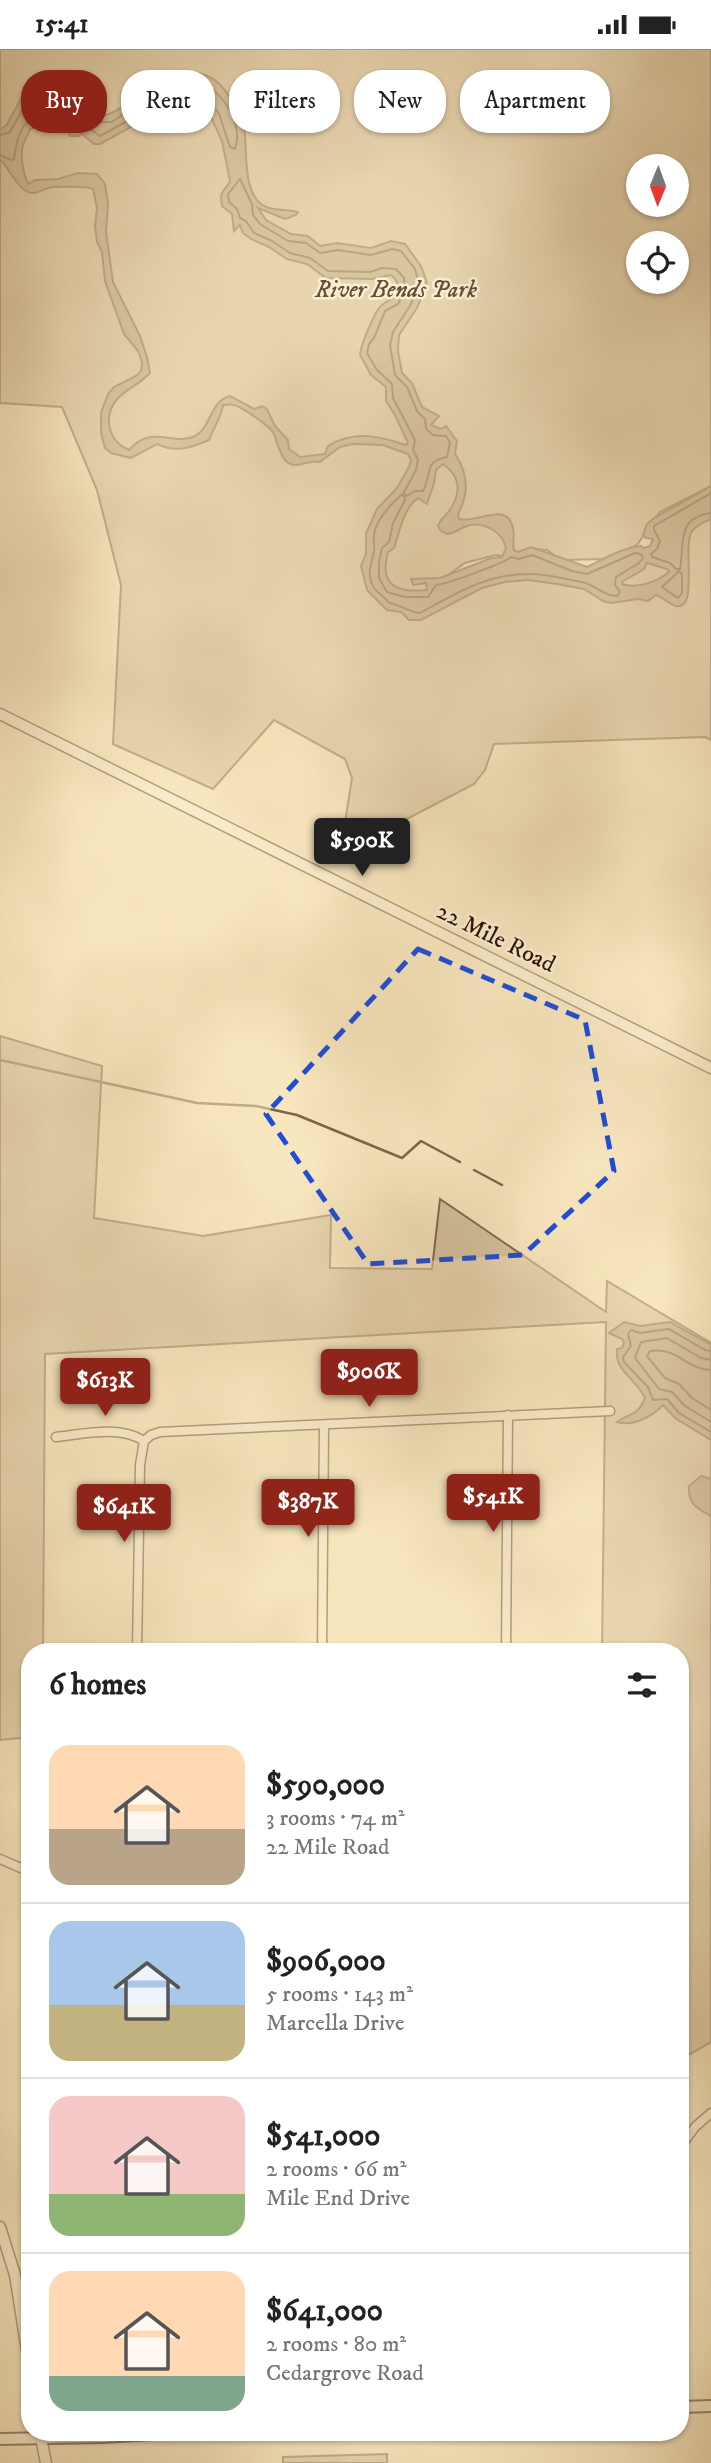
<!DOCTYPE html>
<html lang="en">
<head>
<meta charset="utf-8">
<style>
	body { margin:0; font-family:"IM FELL DW Pica",serif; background:#f6f6f6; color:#222; height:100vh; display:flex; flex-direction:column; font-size:26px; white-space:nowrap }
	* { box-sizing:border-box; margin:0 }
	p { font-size:23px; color:#767676 }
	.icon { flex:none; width:38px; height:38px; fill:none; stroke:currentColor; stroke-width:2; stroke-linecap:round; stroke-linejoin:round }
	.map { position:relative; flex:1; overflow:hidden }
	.details { position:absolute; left:21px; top:1594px; width:668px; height:798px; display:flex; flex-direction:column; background:#fff; border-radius:28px; box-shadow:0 2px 5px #0004 }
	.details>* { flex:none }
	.top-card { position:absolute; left:21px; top:21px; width:670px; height:63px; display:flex; gap:14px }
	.needle { width:46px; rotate:181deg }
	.controls { position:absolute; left:626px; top:105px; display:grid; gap:14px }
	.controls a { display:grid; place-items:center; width:63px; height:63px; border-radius:50%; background:#fff; box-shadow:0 2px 5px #0004; font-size:35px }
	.price { position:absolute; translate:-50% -60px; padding:0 16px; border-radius:7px; background:#8f2418; color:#fff; font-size:23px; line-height:46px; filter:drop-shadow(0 2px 4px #0008) }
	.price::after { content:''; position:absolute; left:50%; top:42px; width:21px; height:16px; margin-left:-10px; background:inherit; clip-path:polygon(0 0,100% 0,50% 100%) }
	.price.active { background:#222; color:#fff }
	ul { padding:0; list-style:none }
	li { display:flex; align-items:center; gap:21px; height:175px; padding:0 28px }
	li+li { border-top:2px solid #e0e0e0 }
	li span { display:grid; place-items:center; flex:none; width:196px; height:140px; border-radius:21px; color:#555 }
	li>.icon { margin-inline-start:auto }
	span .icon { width:84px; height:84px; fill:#fffc; stroke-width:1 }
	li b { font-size:30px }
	h2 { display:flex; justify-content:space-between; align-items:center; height:84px; padding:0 28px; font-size:30px }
	.chip { padding:0 24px; border-radius:28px; background:#fff; box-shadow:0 2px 5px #0004; font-size:24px; line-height:63px }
	.chip.active { background:#8f2418; color:#fff }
	.status { display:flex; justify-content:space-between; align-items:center; height:49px; padding:0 35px; background:#fff; direction:ltr }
	.status svg { height:19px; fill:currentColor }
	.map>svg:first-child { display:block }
	.green { fill:#d5c29e; stroke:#80694f; stroke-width:2; fill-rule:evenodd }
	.water { fill:#b39d7d; stroke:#7d654b; stroke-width:2; fill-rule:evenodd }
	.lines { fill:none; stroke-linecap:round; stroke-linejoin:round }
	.shore { stroke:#70563e; stroke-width:2 }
	.stream { stroke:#7d654b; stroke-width:2.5 }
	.minor-casing { stroke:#5f4630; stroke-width:11 }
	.tertiary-casing { stroke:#5f4630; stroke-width:13 }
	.secondary-casing { stroke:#2c1000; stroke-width:14 }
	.minor { stroke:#faefd5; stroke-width:8 }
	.tertiary { stroke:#faefd5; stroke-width:10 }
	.secondary { stroke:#faefd5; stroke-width:10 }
	.marked { fill:none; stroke:#1d4ed8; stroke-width:5; stroke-dasharray:14 9; stroke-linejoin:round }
	.labels { text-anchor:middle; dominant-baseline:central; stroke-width:5; stroke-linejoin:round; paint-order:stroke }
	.park-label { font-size:24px; font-style:italic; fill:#674e37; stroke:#faefd5 }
	.street-label { font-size:24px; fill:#2c1000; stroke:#faefd5 }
</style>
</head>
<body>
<div class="status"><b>15:41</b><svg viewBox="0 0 49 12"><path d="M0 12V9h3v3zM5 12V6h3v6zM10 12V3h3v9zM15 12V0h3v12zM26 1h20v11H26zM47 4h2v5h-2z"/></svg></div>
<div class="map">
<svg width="711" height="2414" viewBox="0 0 711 2414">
	<rect width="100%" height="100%" fill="#f8e6be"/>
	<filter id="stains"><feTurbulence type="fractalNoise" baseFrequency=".00286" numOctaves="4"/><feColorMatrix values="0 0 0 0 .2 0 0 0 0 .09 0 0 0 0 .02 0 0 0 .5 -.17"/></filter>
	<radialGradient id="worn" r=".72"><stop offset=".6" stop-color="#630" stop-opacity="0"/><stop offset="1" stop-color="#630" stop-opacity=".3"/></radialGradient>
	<g class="green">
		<path d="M0,0h711v437l-51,26 -23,33 -30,14 -46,1 -14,-10 -19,-2 -11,10 95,14 99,-64v232l-6,-3 -211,7 -9,26 -11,14 -134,70 12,-76 -7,-19 -71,-39 -61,69 -100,-45 8,-159 -24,-95 -35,-83 -62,-4zM639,117h38v39h-38zM639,194h38v39h-38zM495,506l20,3 -98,39 48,-34z"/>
		<polygon points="0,987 102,1017 94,1169 203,1187 331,1166 330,1219 432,1220 440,1150 606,1263 607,1232 711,1294 711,1993 681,2010 681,1603 602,1603 606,1273 45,1305 43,1603 30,1603 30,1688 0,1691"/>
		<polygon points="387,2405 387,2414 283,2414 283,2408"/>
	</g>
	<g class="water">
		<path d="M191,23c8,1 19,4 25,9 12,10 25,32 28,46 4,22 -3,69 22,80 10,4 22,2 32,5l-2,3 -11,4 -27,-11 8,12 25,14 17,2 12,10 17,-3 34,5 20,-7 14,3 16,22 6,17 -10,25 -18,27 -1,16 4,22 10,10 10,24 17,9 -8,9 10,4 5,-3 11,15 -2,13c13,19 14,40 3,60l1,5c18,5 48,-19 54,9 2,8 -1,15 1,22l4,2 13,-5 56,20c17,-8 34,-19 54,-21l3,2 6,-2 3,-7 -7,-1 -3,-3 4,-11 7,-6 57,-32v33c-7,3 -14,6 -19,12 -10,14 7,80 -16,75 -6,-1 -13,-9 -20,-11l-8,6 -10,-2 -27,4 -8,-2 -19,-12 -27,-5 -29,-4 -23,2 -23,6 -61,32h-12l-8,-8 -14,-2 -20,-20 -6,-24 5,-12v-21l3,-6 8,-18 20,-21 12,-21 2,-7 -3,-6 -25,-9 -30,-1 -13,3 -20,15c-10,-3 -24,7 -32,1 -8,-6 -11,-21 -14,-29 -3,-7 -32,-27 -40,-29 -4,-1 -6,0 -11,0 -1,11 -10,24 -14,35 -19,8 -33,13 -52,4l-26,14 -20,-5 -6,-5 -4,-15v-20l7,-19 6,-7 22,-11 5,-5 1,-9 -4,-11 -14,-17 -19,-53 -3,-29 -5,-10 -2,-16 2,-18 -4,-19c-7,-3 -32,-2 -40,-2 -10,1 -18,10 -27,4 -12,-8 -16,-22 -26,-31v-31l6,-3 17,-31h12c10,-10 13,-8 26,-5l12,-5 8,8 2,6 -5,11c31,23 60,-21 86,-33 8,-4 19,-4 27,-5zM193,47l10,4 19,41 8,40c-6,12 -11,8 -8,25l10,8 2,17 6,-6 3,8 8,6 18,8 18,12 20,5 19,14 46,1 19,-4c21,19 -5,24 -12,33 -6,9 -18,36 -19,47l11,20 15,12v14l9,14 13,28 -2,2c-27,-9 -52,-15 -78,1l-3,8 -25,3 -11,-8 -1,-9 -13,-14 -8,-17 -5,-3 -8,3 -24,-13c-20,5 -19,32 -35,40 -22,11 -43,-13 -66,14 -21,-9 -27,-34 -11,-52 10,-10 22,-14 32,-25l-3,-16 -7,-21 -27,-54 -7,-50 2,-28 -3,-20 -8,-10 -19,-1 -20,6 -23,1 -7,4c-4,-10 -7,-24 -6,-34 0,-7 6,-14 8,-21l20,-5 16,4 4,8h9l2,-3 13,11h6l76,-42zM443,415c16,11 19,27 8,44 -4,8 -10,9 -13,18l3,5 6,3c7,-1 11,-4 17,-7 17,-7 38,3 42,21l-4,9 -11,1 -51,20 -29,1 2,6 13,-2 1,7c-31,3 -48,-5 -39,-38l6,-4c6,-17 9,-39 24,-50l9,6 7,-21 2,-13zM647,514l20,6 2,3c-12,10 -32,17 -47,12v-2l22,-13z"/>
		<path d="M624,1273l16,4 30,-4 41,23v95l-36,-22 -12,-13c-10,11 -30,22 -46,17 14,-10 20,-5 28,-24 -8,-18 -31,-27 -28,-49l5,-1 2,-5 -2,-4 -13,-6z"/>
		<path d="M701,1427l10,3v37c-15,-8 -23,-12 -22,-30z"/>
	</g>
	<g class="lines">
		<g class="shore">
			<path d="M192,30c26,6 53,42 43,70l-5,-2 -11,-33 -8,-11 -2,-6 -15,-8 -21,7 -73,40 -13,-9 2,-5h23l55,-38z"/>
			<path d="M0,86l10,-3 17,-30 11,-1 9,-7 14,3 11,-3 3,3 -4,14 10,10 -1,5 -5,2c-10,-12 -35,-15 -48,-5 -8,5 -12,27 -13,36l-3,1 -11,-5"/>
			<path d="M240,130l12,25 1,11 7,9 28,17 18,2 14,10 18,-3 33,5 21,-6 9,2 14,18 4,15 -8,20 -18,28 -3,13 5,30 12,12 10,24 8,8 1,10 7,6 13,1 4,7 -3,14c-24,4 -15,18 -24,34h-8l-8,5 -4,-2 13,-24 2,-10 -5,-10 2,-10 -22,-42 -1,-14 -15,-14 -10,-17 2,-9 5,-6 11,-27 13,-7 7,-15 -1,-11 -8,-9 -14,-1 -12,4 -42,-1 -18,-13 -20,-5 -18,-12 -18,-8 -8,-12 -6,-3 -3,-9 -8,-7 -1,-8z"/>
			<path d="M711,444l-57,33v4l6,11 -3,8 -6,5 1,3 18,6 6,6h4c5,-24 -5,-51 31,-56"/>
			<path d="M401,446l3,1 1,4 -12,23 -4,19 -7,6 -3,13v17l8,14 18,5h23l8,-12c11,-1 69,-22 75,-28l8,2 13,-4 40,16 15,3 48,-21 6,1 2,4 -4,5 -23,14 -1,8 5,7 -3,4c-14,0 -21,-11 -35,-14 -17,-3 -35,-8 -52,-8 -42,-1 -75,20 -110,39 -10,0 -20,-9 -31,-10 -4,-7 -10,-8 -15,-15 -8,-14 -3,-23 0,-36 1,-6 -1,-11 0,-17 2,-16 16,-30 27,-40z"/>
			<polygon points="679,522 682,525 682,544 678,549 662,538"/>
			<polyline points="711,1302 705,1301 669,1280 640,1284 631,1281 628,1285 631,1297 623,1308 624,1313 648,1338 653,1351 667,1350 679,1364 711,1383"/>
			<polyline points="711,1311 701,1309 667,1289 641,1293 635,1309 659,1340 672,1343 685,1357 711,1373"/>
			<path d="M711,1321c-26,-1 -33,-23 -61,-19l-3,5 18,22 14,6 13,14 19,12"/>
		</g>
		<g class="stream">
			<polyline points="0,1011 197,1054 256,1057 297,1066 402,1109 421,1092 460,1113"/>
			<polyline points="474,1121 502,1136"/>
		</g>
		<defs>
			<g id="minor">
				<path d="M56,1388c28,-3 64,-12 88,4"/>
				<polyline points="144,1392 151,1386 160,1383 610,1362"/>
				<polyline points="137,1603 140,1416 144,1392"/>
				<polyline points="322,1603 324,1377"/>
				<polyline points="506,1603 508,1366"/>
				<polyline points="0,1810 30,1823"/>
				<polyline points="681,2097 695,2078 711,2064"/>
			</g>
			<g id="tertiary">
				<polyline points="0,665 711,1019"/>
				<polyline points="0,2178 15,2226 30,2321"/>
				<polyline points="40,2384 46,2414"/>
			</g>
			<g id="secondary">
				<polyline points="681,2358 711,2357"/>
				<polyline points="0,2390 102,2388 169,2384"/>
			</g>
		</defs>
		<use href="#minor" class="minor-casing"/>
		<use href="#tertiary" class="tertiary-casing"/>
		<use href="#secondary" class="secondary-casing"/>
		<use href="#minor" class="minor"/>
		<use href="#tertiary" class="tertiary"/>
		<use href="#secondary" class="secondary"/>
	</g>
	<path d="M0 0H711V2414H0ZM418,900l167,71 29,151 -91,84 -155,9 -102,-150z" fill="#f8e6be" fill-opacity=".55" fill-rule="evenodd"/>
	<path class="marked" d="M418,900l167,71 29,151 -91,84 -155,9 -102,-150z"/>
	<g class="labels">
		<g class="park-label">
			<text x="396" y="241">River Bends Park</text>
		</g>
		<g class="street-label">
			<text transform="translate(496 889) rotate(26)">22 Mile Road</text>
		</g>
	</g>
	<rect width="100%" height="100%" filter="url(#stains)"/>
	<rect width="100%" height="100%" fill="url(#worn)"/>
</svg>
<div class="controls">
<a><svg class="needle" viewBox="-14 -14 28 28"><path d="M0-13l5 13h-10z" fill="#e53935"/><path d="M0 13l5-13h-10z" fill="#767676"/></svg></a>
<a><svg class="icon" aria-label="locate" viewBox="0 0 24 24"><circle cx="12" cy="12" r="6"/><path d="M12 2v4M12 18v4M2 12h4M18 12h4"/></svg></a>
</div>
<b class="price active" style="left:362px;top:829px">$590K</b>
<b class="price" style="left:369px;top:1360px">$906K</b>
<b class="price" style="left:105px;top:1369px">$613K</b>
<b class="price" style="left:493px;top:1485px">$541K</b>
<b class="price" style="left:308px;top:1490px">$387K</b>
<b class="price" style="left:124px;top:1495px">$641K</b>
<div class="top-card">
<a class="chip active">Buy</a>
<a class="chip">Rent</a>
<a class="chip">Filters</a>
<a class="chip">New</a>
<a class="chip">Apartment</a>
</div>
<section class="details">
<h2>6 homes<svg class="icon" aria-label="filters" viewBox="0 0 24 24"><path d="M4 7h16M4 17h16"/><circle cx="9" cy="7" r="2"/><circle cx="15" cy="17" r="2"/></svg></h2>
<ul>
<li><span style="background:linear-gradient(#ffd9b3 60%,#b9a48a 0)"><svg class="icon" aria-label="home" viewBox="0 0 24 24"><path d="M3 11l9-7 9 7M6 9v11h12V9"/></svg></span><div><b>$590,000</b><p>3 rooms · 74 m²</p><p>22 Mile Road</p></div></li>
<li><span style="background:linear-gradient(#a9c7e8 60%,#c2b280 0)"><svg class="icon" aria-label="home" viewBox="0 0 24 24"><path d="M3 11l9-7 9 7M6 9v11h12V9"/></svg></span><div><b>$906,000</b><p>5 rooms · 143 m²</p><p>Marcella Drive</p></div></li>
<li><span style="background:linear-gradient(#f6c9c9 70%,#8fb573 0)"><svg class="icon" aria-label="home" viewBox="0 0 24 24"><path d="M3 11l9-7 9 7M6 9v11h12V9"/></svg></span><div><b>$541,000</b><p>2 rooms · 66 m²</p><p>Mile End Drive</p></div></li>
<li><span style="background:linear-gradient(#ffd9b3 75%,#7fa58c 0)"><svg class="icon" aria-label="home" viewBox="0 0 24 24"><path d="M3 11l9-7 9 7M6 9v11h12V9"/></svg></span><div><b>$641,000</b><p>2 rooms · 80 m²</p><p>Cedargrove Road</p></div></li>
</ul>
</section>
</div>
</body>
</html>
